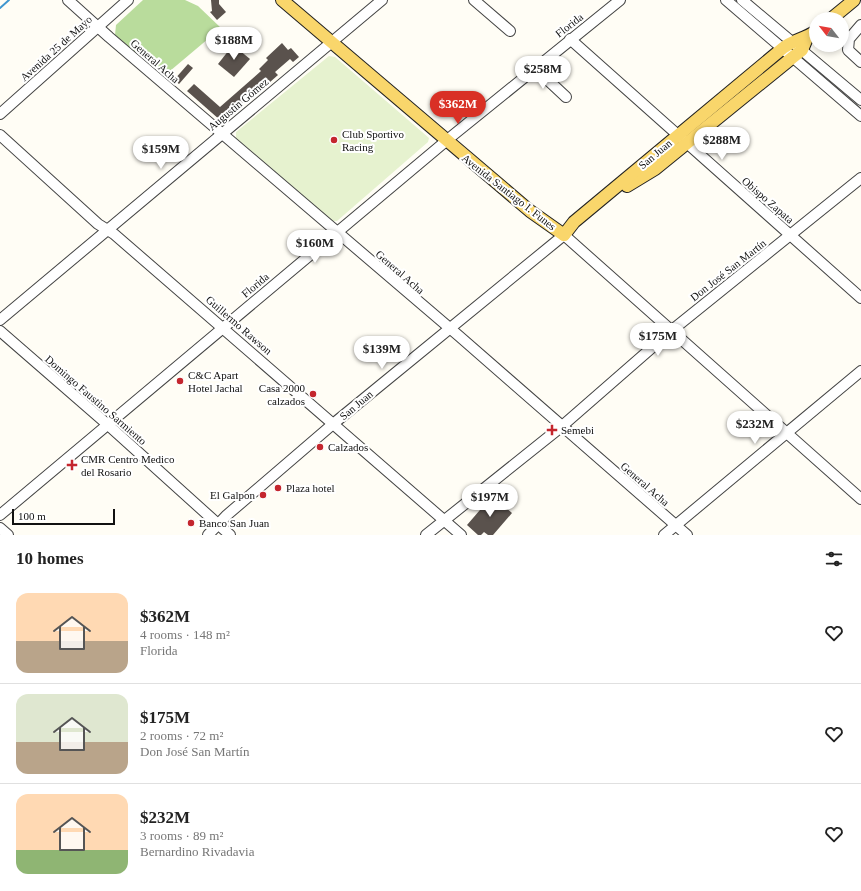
<!DOCTYPE html>
<html lang="en">
<head>
<meta charset="utf-8">
<style>
	body { margin:0; font-family:"Times New Roman",serif; background:#f6f6f6; color:#222; height:100vh; display:flex; flex-direction:column; font-size:15px; white-space:nowrap }
	* { box-sizing:border-box; margin:0 }
	p { font-size:13px; color:#767676 }
	.icon { flex:none; width:22px; height:22px; fill:none; stroke:currentColor; stroke-width:2; stroke-linecap:round; stroke-linejoin:round }
	.map { position:relative; height:535px; overflow:hidden }
	.panel { display:flex; flex-direction:column; background:#fff; flex:1 }
	.panel>* { flex:none }
	.needle { width:26px; rotate:301deg }
	.tools { position:absolute; left:809px; top:12px; display:grid; gap:8px }
	.tools a { display:grid; place-items:center; width:40px; height:40px; border-radius:50%; background:#fff; box-shadow:0 2px 6px #0003; font-size:20px }
	.scale { position:absolute; left:12px; bottom:10px; width:103px; box-sizing:border-box; padding-left:4px; border:2px solid #111; border-top:0; font-size:11px; line-height:14px; white-space:nowrap; color:#111; -webkit-text-stroke:3px #fff; paint-order:stroke }
	.price { position:absolute; translate:-50% -34px; padding:0 9px; border-radius:14px; background:#fff; color:#222; font-size:13px; line-height:26px; filter:drop-shadow(0 1px 2px #0008) }
	.price::after { content:''; position:absolute; left:50%; top:24px; width:12px; height:9px; margin-left:-6px; background:inherit; clip-path:polygon(0 0,100% 0,50% 100%) }
	.price.selected { background:#d93025; color:#fff }
	ul { padding:0; list-style:none }
	li { display:flex; align-items:center; gap:12px; height:100px; padding:0 16px }
	li+li { border-top:1px solid #e0e0e0 }
	li span { display:grid; place-items:center; flex:none; width:112px; height:80px; border-radius:12px; color:#555 }
	li>.icon { margin-inline-start:auto }
	span .icon { width:48px; height:48px; fill:#fffc; stroke-width:1 }
	li b { font-size:17px }
	h2 { display:flex; justify-content:space-between; align-items:center; height:48px; padding:0 16px; font-size:17px }
	.map>svg:first-child { display:block }
	.forest { fill:#b9dc9c }
	.pitch { fill:#e6f2cf }
	.lines { fill:none; stroke-linecap:round; stroke-linejoin:round }
	.stream { stroke:#3f96cf; stroke-width:2 }
	.building { fill:#5a524d }
	.minor-casing { stroke:#444; stroke-width:12 }
	.major-casing { stroke:#222; stroke-width:14 }
	.minor { stroke:#fff; stroke-width:10 }
	.major { stroke:#f9d66b; stroke-width:12 }
	.poi-dot { fill:#c4262e; stroke:#fff; stroke-width:1.5 }
	.labels { text-anchor:middle; dominant-baseline:central; stroke-width:4; stroke-linejoin:round; paint-order:stroke }
	.street-label { font-size:11px; fill:#111; stroke:#fff }
	.poi-label { font-size:11px; fill:#111; stroke:#fff; text-anchor:start }
</style>
</head>
<body>
<div class="map">
<svg width="861" height="535" viewBox="0 0 861 535">
	<rect width="100%" height="100%" fill="#fffdf5"/>
	<polygon class="forest" points="143,0 185,0 198,6 221,28 164,76 115,35 116,25"/>
	<polygon class="pitch" points="329,56 335,57 429,138 428,142 337,221 332,221 236,138 236,132"/>
	<g class="lines">
		<polyline class="stream" points="0,8 9,0"/>
	</g>
	<g class="building">
		<polygon points="211,0 219,0 219,4 226,12 217,20 210,12 212,11"/>
		<polygon points="282,43 288,50 291,48 299,57 293,62 290,59 275,72 278,75 261,90 260,89 233,110 231,107 220,120 187,91 194,84 220,107 261,71 259,69 268,60 266,58"/>
		<polygon points="233,45 250,59 234,77 218,64"/>
		<polygon points="188,64 193,68 179,84 174,80"/>
		<polygon points="492,496 512,513 493,535 488,535 484,532 481,535 478,535 467,525"/>
	</g>
	<g class="lines">
		<defs>
			<g id="minor">
				<polyline points="68,0 109,37 459,336 687,535"/>
				<polyline points="474,0 510,31"/>
				<polyline points="726,0 861,116"/>
				<polyline points="742,0 861,100"/>
				<polyline points="861,25 849,39 848,50 861,62"/>
				<polyline points="570,39 861,298"/>
				<polyline points="535,68 566,97"/>
				<polyline points="0,114 128,0"/>
				<polyline points="0,135 98,224 114,234 461,535"/>
				<polyline points="0,320 382,0"/>
				<polyline points="0,331 107,424 230,535"/>
				<polyline points="0,515 452,136 620,0"/>
				<polyline points="0,528 8,535"/>
				<polyline points="208,535 227,515 333,424 564,235 861,499"/>
				<polyline points="426,535 561,427 671,331 861,178"/>
				<polyline points="664,535 861,371"/>
			</g>
			<g id="major">
				<polyline points="282,0 530,211 564,235"/>
				<polyline points="831,19 854,0"/>
				<polyline points="627,186 655,169 793,57 802,50 807,38"/>
				<path d="M564,235l10,-13 209,-174c10,-8 22,-9 33,-17"/>
			</g>
		</defs>
		<use href="#minor" class="minor-casing"/>
		<use href="#major" class="major-casing"/>
		<use href="#minor" class="minor"/>
		<use href="#major" class="major"/>
	</g>
	<g class="poi-dot">
		<circle cx="334" cy="140" r="4"/>
		<circle cx="180" cy="381" r="4"/>
		<circle cx="313" cy="394" r="4"/>
		<path d="M550 424h4v4h4v4h-4v4h-4v-4h-4v-4h4z"/>
		<circle cx="320" cy="447" r="4"/>
		<path d="M70 459h4v4h4v4h-4v4h-4v-4h-4v-4h4z"/>
		<circle cx="278" cy="488" r="4"/>
		<circle cx="263" cy="495" r="4"/>
		<circle cx="191" cy="523" r="4"/>
	</g>
	<g class="labels">
		<g class="street-label">
			<text transform="translate(569 25) rotate(-38)">Florida</text>
			<text transform="translate(56 48) rotate(-42)">Avenida 25 de Mayo</text>
			<text transform="translate(155 61) rotate(41)">General Acha</text>
			<text transform="translate(238 104) rotate(-40)">Augustin Gómez</text>
			<text transform="translate(655 154) rotate(-40)">San Juan</text>
			<text transform="translate(509 192) rotate(38)">Avenida Santiago I. Funes</text>
			<text transform="translate(768 200) rotate(41)">Obispo Zapata</text>
			<text transform="translate(728 270) rotate(-38)">Don José San Martín</text>
			<text transform="translate(400 272) rotate(41)">General Acha</text>
			<text transform="translate(255 285) rotate(-40)">Florida</text>
			<text transform="translate(239 325) rotate(41)">Guillermo Rawson</text>
			<text transform="translate(96 400) rotate(41)">Domingo Faustino Sarmiento</text>
			<text transform="translate(356 405) rotate(-40)">San Juan</text>
			<text transform="translate(645 484) rotate(41)">General Acha</text>
		</g>
		<g class="poi-label">
			<text x="342" y="134">Club Sportivo<tspan x="342" dy="13">Racing</tspan></text>
			<text x="188" y="375">C&amp;C Apart<tspan x="188" dy="13">Hotel Jachal</tspan></text>
			<text x="305" y="388" text-anchor="end">Casa 2000<tspan x="305" dy="13">calzados</tspan></text>
			<text x="561" y="430">Semebi</text>
			<text x="328" y="447">Calzados</text>
			<text x="81" y="459">CMR Centro Medico<tspan x="81" dy="13">del Rosario</tspan></text>
			<text x="286" y="488">Plaza hotel</text>
			<text x="255" y="495" text-anchor="end">El Galpon</text>
			<text x="199" y="523">Banco San Juan</text>
		</g>
	</g>
</svg>
<div class="tools">
<a><svg class="needle" viewBox="-14 -14 28 28"><path d="M0-13l5 13h-10z" fill="#e53935"/><path d="M0 13l5-13h-10z" fill="#767676"/></svg></a>
</div>
<div class="scale">100 m</div>
<b class="price" style="left:234px;top:61px">$188M</b>
<b class="price" style="left:543px;top:90px">$258M</b>
<b class="price selected" style="left:458px;top:125px">$362M</b>
<b class="price" style="left:722px;top:161px">$288M</b>
<b class="price" style="left:161px;top:170px">$159M</b>
<b class="price" style="left:315px;top:264px">$160M</b>
<b class="price" style="left:658px;top:357px">$175M</b>
<b class="price" style="left:382px;top:370px">$139M</b>
<b class="price" style="left:755px;top:445px">$232M</b>
<b class="price" style="left:490px;top:518px">$197M</b>
</div>
<section class="panel">
<h2>10 homes<svg class="icon" aria-label="filters" viewBox="0 0 24 24"><path d="M4 7h16M4 17h16"/><circle cx="9" cy="7" r="2"/><circle cx="15" cy="17" r="2"/></svg></h2>
<ul>
<li><span style="background:linear-gradient(#ffd9b3 60%,#b9a48a 0)"><svg class="icon" aria-label="home" viewBox="0 0 24 24"><path d="M3 11l9-7 9 7M6 9v11h12V9"/></svg></span><div><b>$362M</b><p>4 rooms · 148 m²</p><p>Florida</p></div><svg class="icon" aria-label="heart" viewBox="0 0 24 24"><path d="M12 20l-8-8c-3-5 5-10 8-4 3-6 11-1 8 4z"/></svg></li>
<li><span style="background:linear-gradient(#dfe7d0 60%,#b9a48a 0)"><svg class="icon" aria-label="home" viewBox="0 0 24 24"><path d="M3 11l9-7 9 7M6 9v11h12V9"/></svg></span><div><b>$175M</b><p>2 rooms · 72 m²</p><p>Don José San Martín</p></div><svg class="icon" aria-label="heart" viewBox="0 0 24 24"><path d="M12 20l-8-8c-3-5 5-10 8-4 3-6 11-1 8 4z"/></svg></li>
<li><span style="background:linear-gradient(#ffd9b3 70%,#8fb573 0)"><svg class="icon" aria-label="home" viewBox="0 0 24 24"><path d="M3 11l9-7 9 7M6 9v11h12V9"/></svg></span><div><b>$232M</b><p>3 rooms · 89 m²</p><p>Bernardino Rivadavia</p></div><svg class="icon" aria-label="heart" viewBox="0 0 24 24"><path d="M12 20l-8-8c-3-5 5-10 8-4 3-6 11-1 8 4z"/></svg></li>
</ul>
</section>
</body>
</html>
